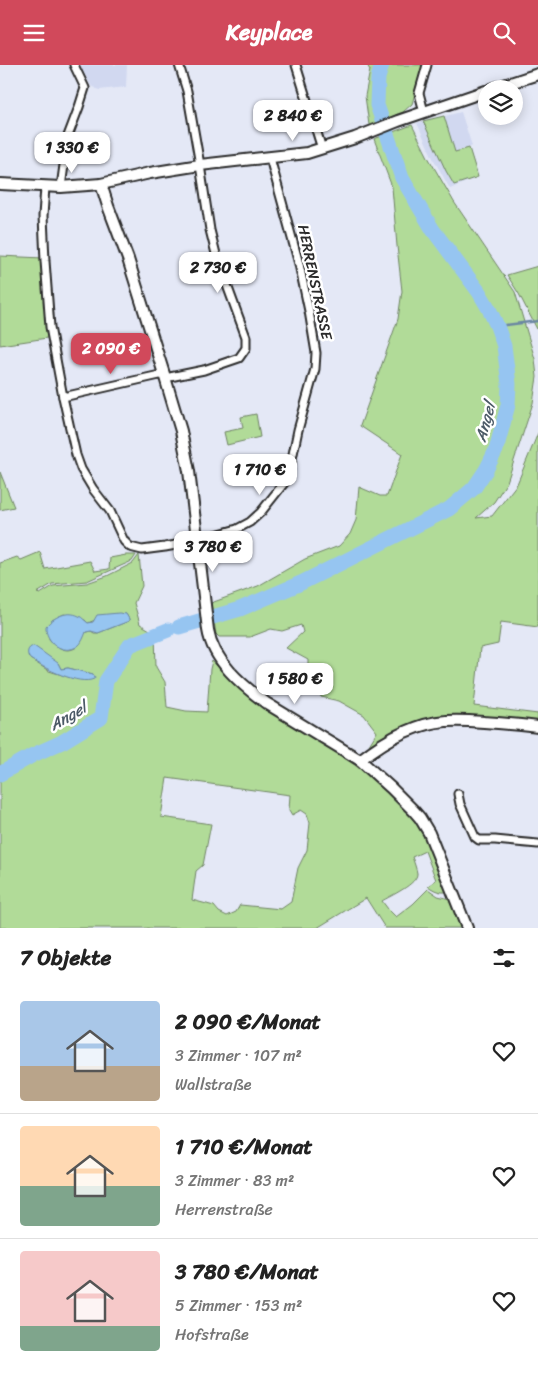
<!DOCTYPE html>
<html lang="de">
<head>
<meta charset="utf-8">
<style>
	body { margin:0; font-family:Sriracha,sans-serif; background:#f2f2f2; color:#222; height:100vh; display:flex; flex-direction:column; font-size:19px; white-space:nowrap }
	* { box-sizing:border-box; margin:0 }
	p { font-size:16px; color:#767676 }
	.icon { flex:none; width:28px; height:28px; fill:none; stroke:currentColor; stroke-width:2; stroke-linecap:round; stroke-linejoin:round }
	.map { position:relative; height:863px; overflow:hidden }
	.details { display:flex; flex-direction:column; background:#fff; flex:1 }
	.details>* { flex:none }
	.tools { position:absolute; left:478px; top:15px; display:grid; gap:10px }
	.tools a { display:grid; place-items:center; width:45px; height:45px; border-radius:50%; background:#fff; box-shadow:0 2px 12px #0003; font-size:25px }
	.price { position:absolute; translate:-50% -42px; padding:0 11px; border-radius:10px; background:#fff; color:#222; font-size:16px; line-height:32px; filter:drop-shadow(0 1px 2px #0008) }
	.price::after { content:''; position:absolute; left:50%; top:30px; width:15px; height:11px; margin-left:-8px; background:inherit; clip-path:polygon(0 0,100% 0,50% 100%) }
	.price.on { background:#d1495b; color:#fff }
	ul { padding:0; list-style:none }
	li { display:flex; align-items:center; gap:15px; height:125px; padding:0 20px }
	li+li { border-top:1px solid #e0e0e0 }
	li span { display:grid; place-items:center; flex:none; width:140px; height:100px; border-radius:5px; color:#555 }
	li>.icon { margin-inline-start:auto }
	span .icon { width:60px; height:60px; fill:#fffc; stroke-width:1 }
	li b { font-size:21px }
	h2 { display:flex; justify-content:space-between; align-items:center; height:60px; padding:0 20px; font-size:21px }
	header { display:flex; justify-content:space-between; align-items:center; height:65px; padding:0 20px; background:#d1495b; color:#fff; font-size:22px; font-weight:700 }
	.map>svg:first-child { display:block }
	.built { fill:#d1d8f0 }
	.green { fill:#b1db98; stroke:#6e8362; fill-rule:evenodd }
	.water { fill:#96c5f1; stroke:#6b87a2 }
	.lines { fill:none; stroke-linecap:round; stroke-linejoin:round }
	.stream { stroke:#6b87a2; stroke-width:2.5 }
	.river { stroke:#96c5f1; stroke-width:15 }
	.street-casing { stroke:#2b2b2b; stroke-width:11 }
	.secondary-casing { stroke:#2b2b2b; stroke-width:14 }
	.street { stroke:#fff; stroke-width:7 }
	.secondary { stroke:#fff; stroke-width:10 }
	.labels { text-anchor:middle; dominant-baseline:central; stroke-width:5; stroke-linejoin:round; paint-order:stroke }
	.street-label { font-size:15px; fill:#2b2b2b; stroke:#fff }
	.water-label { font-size:16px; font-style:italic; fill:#4b5966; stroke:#fff }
</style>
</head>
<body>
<header><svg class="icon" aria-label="menu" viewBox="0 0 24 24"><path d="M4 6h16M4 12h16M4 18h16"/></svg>Keyplace<svg class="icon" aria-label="search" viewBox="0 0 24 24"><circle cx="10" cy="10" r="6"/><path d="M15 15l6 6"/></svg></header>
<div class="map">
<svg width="538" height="863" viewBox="0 0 538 863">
	<rect width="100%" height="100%" fill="#e4e8f6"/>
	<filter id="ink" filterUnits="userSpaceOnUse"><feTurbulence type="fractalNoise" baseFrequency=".02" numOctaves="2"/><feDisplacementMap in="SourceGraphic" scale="10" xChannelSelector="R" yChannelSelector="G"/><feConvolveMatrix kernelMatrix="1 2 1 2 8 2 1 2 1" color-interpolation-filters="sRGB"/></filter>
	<g filter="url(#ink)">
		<g class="built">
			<polygon points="80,0 127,0 126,22 99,25 91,21"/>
			<polygon points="461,47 472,81 469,83 478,112 450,124 433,93 417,58"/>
		</g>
		<g class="green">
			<polygon points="367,0 423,0 412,39 403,47 369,60 365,31 370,5"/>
			<polygon points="444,51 455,87 469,83 478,112 454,120 446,106 423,56"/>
			<polygon points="412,60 428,92 454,137 515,227 535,294 537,312 533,338 507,417 494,437 476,453 492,451 517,419 538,368 538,562 501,557 498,579 480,583 474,641 538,649 538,656 494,655 399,665 369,680 377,667 364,650 339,636 321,632 314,607 308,603 308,595 286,583 303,567 301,560 282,566 271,564 250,572 219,572 216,569 211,538 258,521 305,494 339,481 350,469 356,455 359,422 380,431 387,431 402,389 360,361 398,254 402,226 397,181 392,122 374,74"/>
			<polygon points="0,191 43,193 47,273 0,280"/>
			<polygon points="538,201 538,266 519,229 507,210"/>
			<polygon points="256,349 260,372 227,380 224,367 243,363 241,352"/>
			<polygon points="0,407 14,442 0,445"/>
			<path d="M40,487l5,17 45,-8 5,10 14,-2 1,-11 16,-3h10l-4,6 -45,20 -35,3 -15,9 3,1 13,-8 34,-3 20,-7 26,-13 6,-8 3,31 -8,17 6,21 15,9 1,34 9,15 2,25 19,4 21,1 3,-43 2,-8 37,37 77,47 30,21 32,24 33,36 31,64c-8,4 -16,2 -24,-4l8,-6 -11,-29 -13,6c2,5 4,11 5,16 1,11 -27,23 -35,28l6,8 8,8 17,-13 15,-15 10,7 12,3 11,29h-76l-19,-30 -49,30h-317v-149l31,-19 32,-15 40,-22 -6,-5 -97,53v-208l17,-6 4,3zM64,549l21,6 3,3 7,-3 31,-6 3,5v2l-31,12h-4l-3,-2 -5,1c-3,4 -5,11 -8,14 -11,9 -22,1 -29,-7l3,-19zM30,594l28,4 3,6 7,-1 25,6 -21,4 -23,-7zM167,713l123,17 -1,15 3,5 9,-5 6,4 3,9 -3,27 -9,18 -7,34 -10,7 -41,-4 -4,7 -9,4 -8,-4 -5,-6 -22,-6 4,-29 7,-6 8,-41 -50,-7z"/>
		</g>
		<g class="water">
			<path d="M119,548l7,1 3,5v2l-31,12 -7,-2 -5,1c-2,5 -4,11 -8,14 -15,10 -33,-4 -32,-20 8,-9 21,-16 33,-10 3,1 6,5 9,7l5,-1 4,-7z"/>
			<path d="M34,581l24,17 3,6 7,-1 25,6 2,3 -1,2c-15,7 -50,-11 -64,-20 -4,-5 -3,-12 4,-13z"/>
		</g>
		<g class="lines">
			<polyline class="stream" points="497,261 538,256"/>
			<g class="river">
				<polyline points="179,562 240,544 301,518 449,444 474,423 486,405 496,385 508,340 509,319 504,281 497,261 489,244 479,227 433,165 402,113 377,40 378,13 382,0"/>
				<polyline points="0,709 33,690 62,677 101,653 106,616 130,580 168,565"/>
			</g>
			<defs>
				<g id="street">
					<polyline points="296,0 322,84"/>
					<polyline points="424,47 419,28 427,0"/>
					<polyline points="45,122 43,151 45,196 50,262 63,332 76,390 81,404 93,424 110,446 124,476 130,482 142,485 165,482 187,478 237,464 250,457 261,447 288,413 298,365 315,304 316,288 309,246 299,199 270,93"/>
					<polyline points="61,122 68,71 79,42 85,23 74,0"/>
					<polyline points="165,313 204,305 239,293 246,283 246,272 217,193 210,165 200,100 187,26 179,0"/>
					<polyline points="63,332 164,309"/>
					<polyline points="458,729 460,739 475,772 479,775 495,775 538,779"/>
				</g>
				<g id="secondary">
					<polyline points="492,24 538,9"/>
					<polyline points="0,119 61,122 101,119 150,108 200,100 307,88 355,73 398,56 486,26"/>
					<path d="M101,119l7,22 20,53 36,115 17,57 8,40 19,159c5,31 34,55 58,73l94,57 31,28 23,23 6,7 9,15 38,95"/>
					<path d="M360,695c24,-19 55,-37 86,-39 13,-1 26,0 38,1 18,1 36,3 54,5"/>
				</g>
			</defs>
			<use href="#street" class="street-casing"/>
			<use href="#secondary" class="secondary-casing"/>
			<use href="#street" class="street"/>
			<use href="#secondary" class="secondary"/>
		</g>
	</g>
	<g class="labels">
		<g class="street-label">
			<text transform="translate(315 217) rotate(78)">HERRENSTRASSE</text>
		</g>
		<g class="water-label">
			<text transform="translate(485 357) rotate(-75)">Angel</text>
			<text transform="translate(68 651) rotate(-30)">Angel</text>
		</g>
	</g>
</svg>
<div class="tools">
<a><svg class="icon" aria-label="layers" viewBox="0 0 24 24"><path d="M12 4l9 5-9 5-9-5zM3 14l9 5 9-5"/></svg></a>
</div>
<b class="price" style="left:293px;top:77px">2 840 €</b>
<b class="price" style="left:72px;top:109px">1 330 €</b>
<b class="price" style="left:218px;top:229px">2 730 €</b>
<b class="price on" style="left:111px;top:310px">2 090 €</b>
<b class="price" style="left:260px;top:431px">1 710 €</b>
<b class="price" style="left:213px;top:508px">3 780 €</b>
<b class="price" style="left:295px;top:640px">1 580 €</b>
</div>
<section class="details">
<h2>7 Objekte<svg class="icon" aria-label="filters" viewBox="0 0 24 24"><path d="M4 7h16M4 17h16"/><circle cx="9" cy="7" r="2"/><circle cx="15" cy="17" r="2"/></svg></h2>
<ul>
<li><span style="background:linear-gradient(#a9c7e8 65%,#b9a48a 0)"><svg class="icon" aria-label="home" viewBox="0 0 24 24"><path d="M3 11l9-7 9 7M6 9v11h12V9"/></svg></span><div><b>2 090 €/Monat</b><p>3 Zimmer · 107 m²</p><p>Wallstraße</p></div><svg class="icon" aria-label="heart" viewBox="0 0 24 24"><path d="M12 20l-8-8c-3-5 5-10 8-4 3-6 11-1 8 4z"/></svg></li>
<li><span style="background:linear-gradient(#ffd9b3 60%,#7fa58c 0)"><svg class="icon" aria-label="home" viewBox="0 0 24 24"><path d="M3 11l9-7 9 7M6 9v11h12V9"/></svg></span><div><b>1 710 €/Monat</b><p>3 Zimmer · 83 m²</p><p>Herrenstraße</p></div><svg class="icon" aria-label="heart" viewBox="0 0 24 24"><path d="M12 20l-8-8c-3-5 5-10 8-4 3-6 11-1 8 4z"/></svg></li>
<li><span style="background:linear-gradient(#f6c9c9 75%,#7fa58c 0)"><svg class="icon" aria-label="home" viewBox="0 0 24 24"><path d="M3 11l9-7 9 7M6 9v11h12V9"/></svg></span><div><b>3 780 €/Monat</b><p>5 Zimmer · 153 m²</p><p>Hofstraße</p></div><svg class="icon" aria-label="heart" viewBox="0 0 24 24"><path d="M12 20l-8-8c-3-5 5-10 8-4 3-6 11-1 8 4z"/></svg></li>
</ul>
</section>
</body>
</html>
